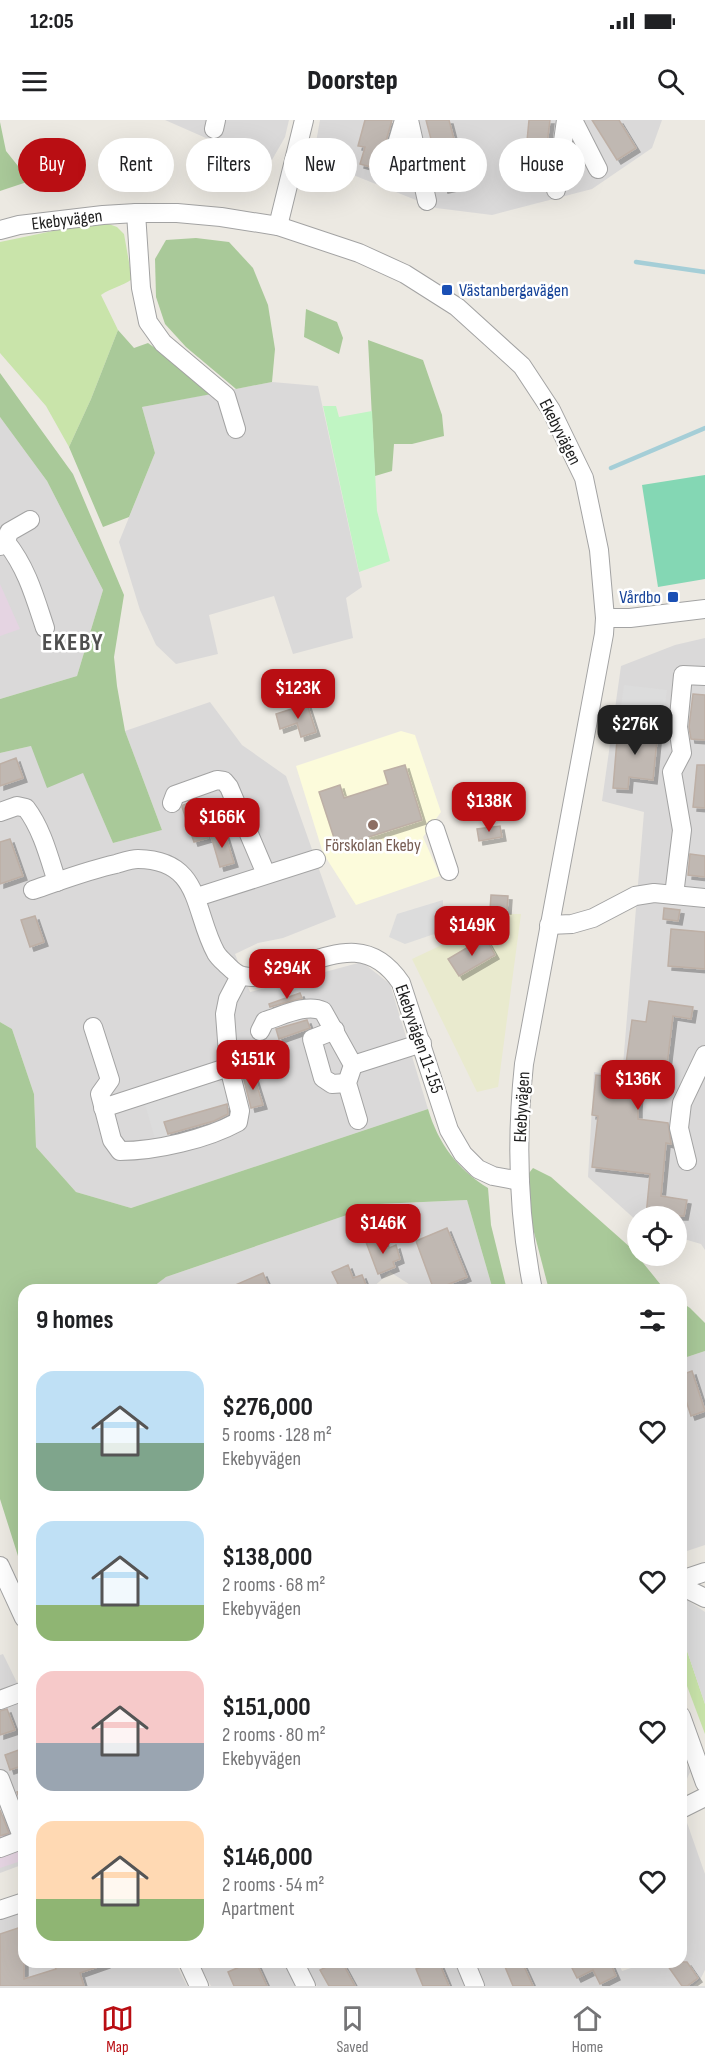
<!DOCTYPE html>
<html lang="en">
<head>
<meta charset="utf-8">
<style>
	body { margin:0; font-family:"Sofia Sans Condensed",sans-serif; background:#f2f2f2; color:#202124; height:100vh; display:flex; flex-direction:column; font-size:22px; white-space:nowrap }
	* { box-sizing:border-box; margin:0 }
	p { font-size:20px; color:#757577 }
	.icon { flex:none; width:33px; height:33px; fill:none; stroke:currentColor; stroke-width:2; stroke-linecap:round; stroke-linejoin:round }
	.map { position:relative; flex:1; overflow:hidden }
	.panel { position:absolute; left:18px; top:1164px; width:669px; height:684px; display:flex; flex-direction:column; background:#fff; border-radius:18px; box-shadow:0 6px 24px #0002 }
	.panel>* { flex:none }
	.top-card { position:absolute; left:18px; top:18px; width:669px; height:54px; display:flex; gap:12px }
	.buttons { position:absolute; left:627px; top:1086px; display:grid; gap:12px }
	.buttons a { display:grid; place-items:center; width:60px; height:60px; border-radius:50%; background:#fff; box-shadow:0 6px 24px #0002; font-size:30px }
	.price { position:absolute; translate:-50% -51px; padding:0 14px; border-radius:12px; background:#b90e13; color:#fff; font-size:20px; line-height:39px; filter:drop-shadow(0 2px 3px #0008) }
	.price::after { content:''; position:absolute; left:50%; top:36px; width:18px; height:14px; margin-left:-9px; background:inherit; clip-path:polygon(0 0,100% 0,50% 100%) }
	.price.current { background:#222; color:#fff }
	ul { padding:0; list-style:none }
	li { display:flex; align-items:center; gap:18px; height:150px; padding:0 18px }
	li span { display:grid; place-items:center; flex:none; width:168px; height:120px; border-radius:18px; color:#555 }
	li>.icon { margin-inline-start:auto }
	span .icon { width:72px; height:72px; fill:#fffc; stroke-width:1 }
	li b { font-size:26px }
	h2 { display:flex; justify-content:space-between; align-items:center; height:72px; padding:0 18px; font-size:26px }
	.pill { padding:0 21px; border-radius:27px; background:#fff; box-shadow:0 6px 24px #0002; font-size:21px; line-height:54px }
	.pill.current { background:#b90e13; color:#fff }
	.status { display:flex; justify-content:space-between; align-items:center; height:42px; padding:0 30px; background:#fff; direction:ltr }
	.status svg { height:16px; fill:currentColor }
	header { display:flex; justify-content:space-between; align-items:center; height:78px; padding:0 18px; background:#fff; font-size:27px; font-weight:800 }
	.tabs { display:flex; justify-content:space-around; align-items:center; height:84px; border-top:2px solid #e0e0e0; background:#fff; font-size:16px; color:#757577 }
	.tabs a { display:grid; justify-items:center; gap:3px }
	.tabs .current { color:#b90e13 }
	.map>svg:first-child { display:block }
	.residential { fill:#dad9d9 }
	.industrial { fill:#e5d4e2 }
	.education { fill:#fcfbdb }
	.farmland { fill:#e9eace }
	.grass { fill:#c9e4aa }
	.forest { fill:#a9c999 }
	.park { fill:#c0f5c3 }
	.pitch { fill:#84d7b4 }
	.parking { fill:#dcdcdc }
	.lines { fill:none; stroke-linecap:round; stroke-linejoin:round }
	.stream { stroke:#a5ced7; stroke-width:4.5 }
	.building { fill:#c0b8b2; stroke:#bdafa5; stroke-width:1.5; filter:url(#shadow) }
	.minor-casing { stroke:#a3a3a3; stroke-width:20 }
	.minor { stroke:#fff; stroke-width:18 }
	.transit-dot { fill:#1a4fb4; stroke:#fff; stroke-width:2 }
	.education-dot { fill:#8d6e63; stroke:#fff; stroke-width:2 }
	.labels { text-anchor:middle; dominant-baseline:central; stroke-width:5; stroke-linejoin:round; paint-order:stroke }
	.street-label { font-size:18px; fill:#1c1c1c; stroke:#fff }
	.transit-label { font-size:18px; fill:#164399; stroke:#fff; text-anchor:start }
	.education-label { font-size:18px; fill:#785e54; stroke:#fff }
	.district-label { font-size:24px; font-weight:bold; letter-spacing:1.5px; fill:#4f4f4f; stroke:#fff }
</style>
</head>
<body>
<div class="status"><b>12:05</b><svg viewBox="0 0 49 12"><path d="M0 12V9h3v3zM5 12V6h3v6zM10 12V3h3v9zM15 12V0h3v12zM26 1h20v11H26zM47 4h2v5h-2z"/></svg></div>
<header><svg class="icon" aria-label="menu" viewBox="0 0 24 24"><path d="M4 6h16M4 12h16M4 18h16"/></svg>Doorstep<svg class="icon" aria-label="search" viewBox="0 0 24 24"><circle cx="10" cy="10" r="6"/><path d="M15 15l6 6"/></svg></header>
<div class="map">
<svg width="705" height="1866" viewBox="0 0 705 1866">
	<defs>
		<filter id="shadow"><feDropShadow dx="4" dy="4" stdDeviation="0" flood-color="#0004"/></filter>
	</defs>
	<rect width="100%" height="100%" fill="#ece9e2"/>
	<g class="residential">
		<polygon points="165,0 289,0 285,17 272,40 206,18"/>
		<polygon points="320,0 662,0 652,28 592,69 492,95 436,88 313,39"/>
		<polygon points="272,262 318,266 362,467 346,478 353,518 293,534 274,476 209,495 218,534 176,544 156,525 140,490 119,422 155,333 142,287"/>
		<polygon points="0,297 47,361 103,470 77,556 0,579"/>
		<polygon points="705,518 705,1130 701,1124 677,1117 676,1096 638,1096 637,1101 588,1057 594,952 622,957 644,692 602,681 621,546 675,525"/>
		<polygon points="210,582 242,625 286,656 336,797 283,818 258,823 235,834 250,872 362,842 390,864 428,989 131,1088 76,1072 36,1027 34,974 12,909 0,902 0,633 31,626 83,652 113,723 162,710 125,611"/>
		<polygon points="467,1080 493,1170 415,1170 412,1166 390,1152 370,1170 149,1170 166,1157 379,1084"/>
		<polygon points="705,1231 705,1425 681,1433 681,1239"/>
		<polygon points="3,1534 24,1577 24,1744 0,1753 0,1535"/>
		<polygon points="681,1628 690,1652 681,1672"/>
		<polygon points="685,1697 705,1754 705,1850 700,1860 693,1866 482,1866 471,1842 618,1842 622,1851 649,1842 681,1842 681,1698"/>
		<polygon points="24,1779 24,1842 175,1842 187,1866 0,1866 0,1784"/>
		<polygon points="198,1842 285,1842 297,1866 211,1866"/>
		<polygon points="304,1842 455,1842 466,1866 317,1866"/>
	</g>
	<g class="industrial">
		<polygon points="0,464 20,509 0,516"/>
		<polygon points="24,1700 24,1740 0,1748 0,1709"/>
	</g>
	<polygon class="education" points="401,611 415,615 441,692 423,717 440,756 356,785 323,733 296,646"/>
	<polygon class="farmland" points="457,794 521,794 498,967 477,972 412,839 446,823 450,801"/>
	<g class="grass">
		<path d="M106,103l11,4 7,7 8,45c-9,7 -21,9 -31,16l17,35 -27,69 -22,48 -23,-41 -46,-53v-111l72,-15z"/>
		<polygon points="681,1513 705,1584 705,1614 681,1550"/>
	</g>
	<g class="forest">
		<polygon points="0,2 6,31 30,61 0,71"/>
		<polygon points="196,118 229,122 253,148 268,185 275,229 272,262 236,269 186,227 165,204 156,177 155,139 166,120"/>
		<polygon points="306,189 337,202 343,218 339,234 304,217"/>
		<polygon points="118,210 134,228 148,223 217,273 142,287 155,333 129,397 103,407 69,327 91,279"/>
		<polygon points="368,220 423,240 442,295 444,316 412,324 394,324 392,351 375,356"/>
		<polygon points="0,253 73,354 124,475 114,537 117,566 125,611 162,710 113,723 83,653 47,668 31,626 0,633 0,579 77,556 103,470 47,361 0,297"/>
		<path d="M0,902l12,7 22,65 2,53 40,45 55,16 297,-99c10,34 30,61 60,79l3,37 16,65h-14l-26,-90 -88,4 -213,73 -17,13h-125v285l-24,-76z"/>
		<polygon points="533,1048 551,1057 631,1128 665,1170 549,1170 530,1097 529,1053"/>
		<polygon points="681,1182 690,1188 705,1203 705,1231 681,1239"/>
	</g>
	<polygon class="park" points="323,286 336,286 339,297 372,291 377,391 390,441 359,452"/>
	<polygon class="pitch" points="705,355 705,459 658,467 642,365"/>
	<g class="parking">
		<polygon points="624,565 667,570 663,600 620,594"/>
		<polygon points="443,780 443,811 405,824 389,817 397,794"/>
		<polygon points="227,958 235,982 164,1002 168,1015 155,1019 145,984"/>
		<polygon points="681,1476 705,1492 705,1584 681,1513"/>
	</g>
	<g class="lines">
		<g class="stream">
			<polyline points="636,142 705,152"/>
			<polyline points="611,348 705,308"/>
		</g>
	</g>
	<g class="building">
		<polygon points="365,0 392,0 378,49 360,44 365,27 358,26"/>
		<polygon points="426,0 449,0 462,50 454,52 458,66 444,69"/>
		<polygon points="529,0 550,0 542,63 529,63 530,42 525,42"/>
		<polygon points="592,0 619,0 636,28 617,40"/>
		<polygon points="693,574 705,575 705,620 691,619 689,607"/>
		<polygon points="307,584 316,612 301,617 297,603 280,609 276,594"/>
		<polygon points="618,608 658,610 653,660 629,657 628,669 613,668"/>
		<polygon points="16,638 23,658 0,666 0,644"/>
		<polygon points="405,645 422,700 337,727 319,672 340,665 344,678 388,664 384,651"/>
		<polygon points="697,645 705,645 705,688 693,687"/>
		<polygon points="195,681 208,718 194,722 182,687 183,685"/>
		<polygon points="500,706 502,717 479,721 477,709"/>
		<polygon points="224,711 234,743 220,747 211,716"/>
		<polygon points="10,719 23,756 0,764 0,722"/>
		<polygon points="690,734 705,736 705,757 688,755"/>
		<polygon points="491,775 508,776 507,790 490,790"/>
		<polygon points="664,788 680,790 678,801 663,799"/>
		<polygon points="35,796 44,822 30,827 21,800"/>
		<polygon points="671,809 705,812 705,849 668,846"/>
		<polygon points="485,817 495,835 459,856 448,839"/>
		<polygon points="300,873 302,878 270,887 269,884"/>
		<polygon points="649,881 693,887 691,899 673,896 667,945 642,941 638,985 638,999 668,1003 671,1024 666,1023 661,1076 687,1080 684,1096 646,1096 650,1054 592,1047 598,996 592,995 596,955 624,958 632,900 646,902"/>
		<polygon points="307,900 310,908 279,919 276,909"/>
		<polygon points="253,953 263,985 251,988 243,956"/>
		<polygon points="227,984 228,994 214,1001 168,1014 164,1002"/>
		<polygon points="447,1108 467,1157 434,1170 416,1121"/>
		<polygon points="383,1117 387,1129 396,1125 400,1139 393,1142 395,1147 378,1154 366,1122"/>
		<polygon points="348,1145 353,1158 362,1155 368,1170 325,1170 338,1164 332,1152"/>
		<polygon points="263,1153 270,1170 224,1170"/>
		<polygon points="692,1251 705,1291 691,1296 681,1265 681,1255"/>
		<polygon points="7,1589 15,1610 0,1615 0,1591"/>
		<polygon points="24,1628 24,1645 10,1650 5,1635"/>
		<polygon points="24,1670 24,1690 17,1672"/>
		<polygon points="0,1690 9,1713 0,1716"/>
		<polygon points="24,1806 24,1859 56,1849 54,1842 106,1842 106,1844 80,1853 84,1866 0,1866 0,1814"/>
		<polygon points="251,1842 256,1842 267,1866 234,1866 228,1852"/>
		<polygon points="336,1842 342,1842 355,1866 329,1866 320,1850"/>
		<polygon points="435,1842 439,1842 449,1866 423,1866 416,1849"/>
		<polygon points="503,1842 522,1842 533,1866 513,1866"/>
		<polygon points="569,1842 610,1842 616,1856 600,1864 593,1850 577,1858"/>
		<polygon points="665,1842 687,1842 698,1858 687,1866 682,1866"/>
	</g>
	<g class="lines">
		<defs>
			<g id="minor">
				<polyline points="409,0 427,81"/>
				<polyline points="573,0 598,49"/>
				<polyline points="214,9 216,0"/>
				<polyline points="389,51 404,0"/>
				<polyline points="556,70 566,0"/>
				<polyline points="136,93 141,168 148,202 163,223 226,276 236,309"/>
				<polyline points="278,106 304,0"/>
				<path d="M0,110l19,-5 84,-10 33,-2h41l44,4 57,9 81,27 46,21 52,33 65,59 29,44 33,68 15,72 6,68 -1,16 -80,430c-8,75 -6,152 9,226"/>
				<path d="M6,422c21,26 29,56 39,86"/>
				<polyline points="0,426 6,422 9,412 30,400"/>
				<polyline points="605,498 630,498 705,489"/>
				<polyline points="172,683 175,675 217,660 224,661 229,667 266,754"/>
				<path d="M0,692l17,-6 9,2c16,21 23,49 31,74"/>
				<polyline points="435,709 449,751"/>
				<path d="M33,770c27,-9 55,-20 83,-26 7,-2 15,-5 22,-5 64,1 55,52 78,94 3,5 8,9 12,13 4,4 9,9 15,10 13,3 28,-2 40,-6 47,-14 85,-36 118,13l48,147 14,24 15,15 15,7 27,5"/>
				<polyline points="674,775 682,710 672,652 682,633 678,607 683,555 705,556"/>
				<polyline points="197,777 316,739"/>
				<polyline points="549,805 572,804 593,798 635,776 654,773 705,778"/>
				<path d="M93,907l17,53 -10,14 12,46 8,11c36,0 87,-12 118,-29l2,-11 -11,-44 -4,-53 3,-15 12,-23"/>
				<polyline points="335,910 312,919 323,958 332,964 347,963"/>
				<path d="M260,911l5,-10c17,-5 41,-18 58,-10l30,54 -6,18 11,37"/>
				<polyline points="353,945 422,923"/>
				<polyline points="103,988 229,947"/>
				<polyline points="687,1041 679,1008 682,983 705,935"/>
				<polyline points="0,1446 24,1498"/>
				<polyline points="681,1460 705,1452"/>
				<polyline points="681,1466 705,1478"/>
				<polyline points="0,1580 24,1571"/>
				<polyline points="681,1596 705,1663"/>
				<polyline points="0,1659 23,1719"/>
				<polyline points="681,1689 705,1677"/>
				<polyline points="0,1728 24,1719"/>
				<polyline points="0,1790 24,1782"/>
				<polyline points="188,1842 199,1866"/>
				<polyline points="294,1842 306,1866"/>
				<polyline points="465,1842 475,1866"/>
			</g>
		</defs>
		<use href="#minor" class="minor-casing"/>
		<use href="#minor" class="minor"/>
	</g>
	<g class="transit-dot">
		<rect x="441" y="164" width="12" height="12" rx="3"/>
		<rect x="667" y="471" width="12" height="12" rx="3"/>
	</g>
	<circle class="education-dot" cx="373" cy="705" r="6"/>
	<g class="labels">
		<g class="street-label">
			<text transform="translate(67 100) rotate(-7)">Ekebyvägen</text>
			<text transform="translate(560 312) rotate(63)">Ekebyvägen</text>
			<text transform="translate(419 919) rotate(71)">Ekebyvägen 11-155</text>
			<text transform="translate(522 987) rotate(-87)">Ekebyvägen</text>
		</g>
		<g class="transit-label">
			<text x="459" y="170">Västanbergavägen</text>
			<text x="661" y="477" text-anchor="end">Vårdbo</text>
		</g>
		<g class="education-label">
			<text x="373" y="725">Förskolan Ekeby</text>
		</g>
		<g class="district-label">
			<text x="73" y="522">EKEBY</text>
		</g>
	</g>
</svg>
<div class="buttons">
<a><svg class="icon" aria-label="locate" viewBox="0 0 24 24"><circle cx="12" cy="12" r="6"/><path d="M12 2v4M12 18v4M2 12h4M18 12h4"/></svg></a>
</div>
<b class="price" style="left:298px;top:600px">$123K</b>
<b class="price current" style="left:635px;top:636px">$276K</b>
<b class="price" style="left:489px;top:713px">$138K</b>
<b class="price" style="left:222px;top:729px">$166K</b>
<b class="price" style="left:472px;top:837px">$149K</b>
<b class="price" style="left:287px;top:880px">$294K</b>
<b class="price" style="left:253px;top:971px">$151K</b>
<b class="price" style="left:638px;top:991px">$136K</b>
<b class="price" style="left:383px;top:1135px">$146K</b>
<div class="top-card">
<a class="pill current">Buy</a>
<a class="pill">Rent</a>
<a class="pill">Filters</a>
<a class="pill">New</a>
<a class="pill">Apartment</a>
<a class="pill">House</a>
</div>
<section class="panel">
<h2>9 homes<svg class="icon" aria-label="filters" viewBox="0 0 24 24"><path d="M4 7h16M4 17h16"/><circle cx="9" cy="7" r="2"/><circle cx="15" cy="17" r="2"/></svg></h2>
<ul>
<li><span style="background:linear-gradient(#bfe0f5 60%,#7fa58c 0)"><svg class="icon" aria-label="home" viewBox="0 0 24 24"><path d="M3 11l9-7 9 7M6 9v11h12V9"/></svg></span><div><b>$276,000</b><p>5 rooms · 128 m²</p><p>Ekebyvägen</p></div><svg class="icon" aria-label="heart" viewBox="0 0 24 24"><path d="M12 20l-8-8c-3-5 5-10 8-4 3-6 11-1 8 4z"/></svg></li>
<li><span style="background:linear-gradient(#bfe0f5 70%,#8fb573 0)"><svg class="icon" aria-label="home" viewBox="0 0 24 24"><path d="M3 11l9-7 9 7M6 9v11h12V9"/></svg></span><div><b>$138,000</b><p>2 rooms · 68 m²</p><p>Ekebyvägen</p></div><svg class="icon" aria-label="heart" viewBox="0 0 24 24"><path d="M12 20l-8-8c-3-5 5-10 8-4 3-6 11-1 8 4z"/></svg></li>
<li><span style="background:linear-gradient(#f6c9c9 60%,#9aa5b1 0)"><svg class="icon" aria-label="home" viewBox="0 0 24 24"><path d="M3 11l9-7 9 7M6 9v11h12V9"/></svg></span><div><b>$151,000</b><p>2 rooms · 80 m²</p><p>Ekebyvägen</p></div><svg class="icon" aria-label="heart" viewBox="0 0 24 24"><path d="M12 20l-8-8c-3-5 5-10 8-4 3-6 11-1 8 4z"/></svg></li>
<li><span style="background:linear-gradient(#ffd9b3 65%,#8fb573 0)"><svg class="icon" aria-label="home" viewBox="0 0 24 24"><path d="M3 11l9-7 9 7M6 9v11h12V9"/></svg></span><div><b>$146,000</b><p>2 rooms · 54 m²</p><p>Apartment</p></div><svg class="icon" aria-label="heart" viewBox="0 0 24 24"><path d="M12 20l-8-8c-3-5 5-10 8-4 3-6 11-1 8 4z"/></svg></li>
</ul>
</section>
</div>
<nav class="tabs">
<a class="current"><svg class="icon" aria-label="map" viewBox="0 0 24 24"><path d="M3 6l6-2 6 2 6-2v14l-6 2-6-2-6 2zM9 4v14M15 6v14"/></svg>Map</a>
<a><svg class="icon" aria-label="saved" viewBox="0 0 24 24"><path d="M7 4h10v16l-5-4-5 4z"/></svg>Saved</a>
<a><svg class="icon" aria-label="home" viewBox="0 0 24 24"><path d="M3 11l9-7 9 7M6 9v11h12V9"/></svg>Home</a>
</nav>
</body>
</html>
